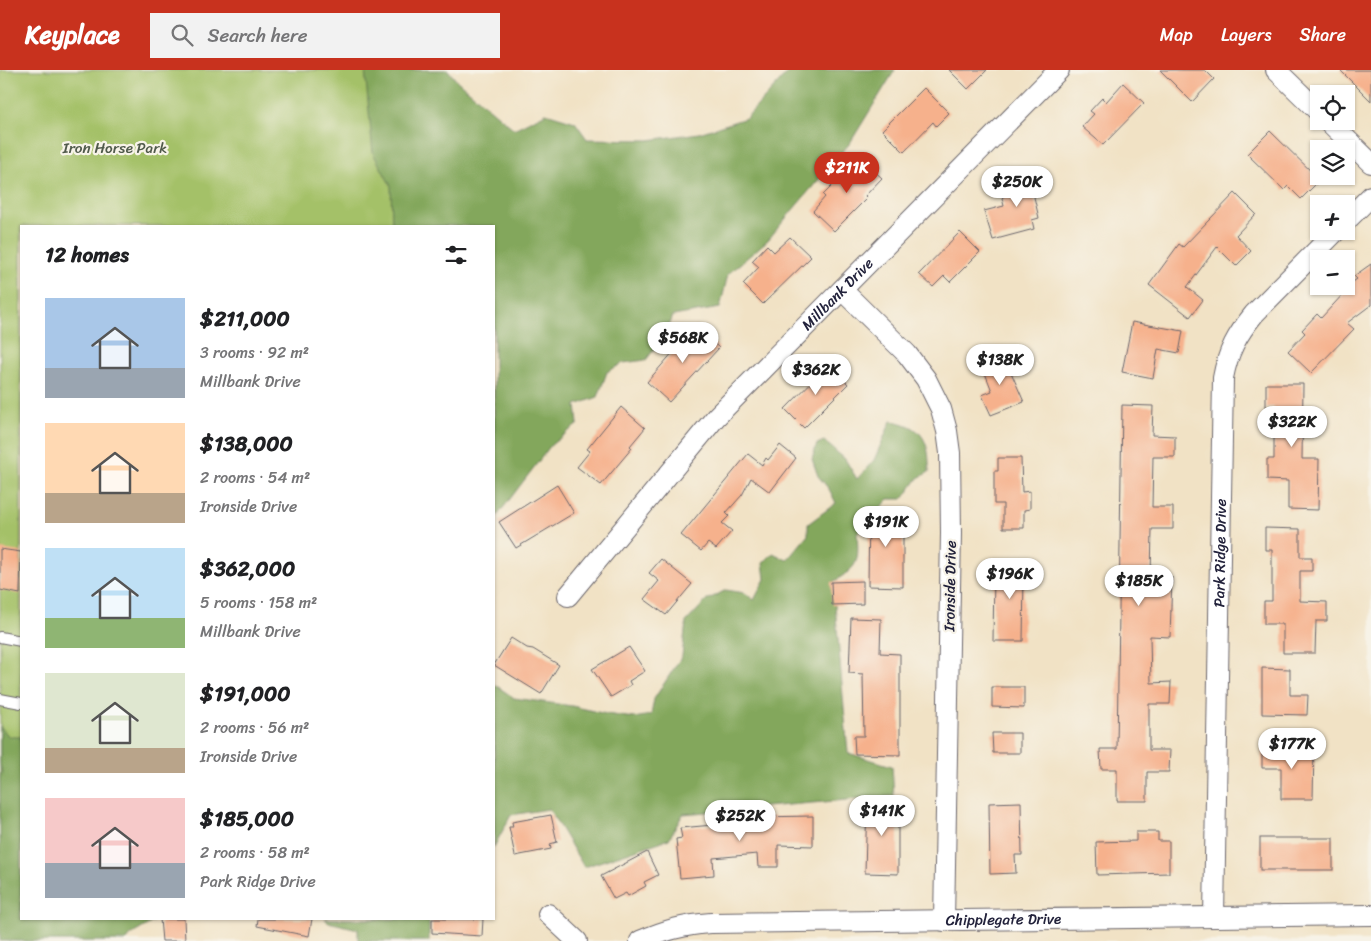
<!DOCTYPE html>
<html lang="en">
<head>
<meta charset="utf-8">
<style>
	body { margin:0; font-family:Sriracha,sans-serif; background:#f2f2f2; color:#202124; height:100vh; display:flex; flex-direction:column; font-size:19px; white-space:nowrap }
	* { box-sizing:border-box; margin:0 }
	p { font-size:16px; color:#757577 }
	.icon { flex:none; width:28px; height:28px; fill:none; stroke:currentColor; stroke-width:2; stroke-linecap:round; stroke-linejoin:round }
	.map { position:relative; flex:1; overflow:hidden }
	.details { position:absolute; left:20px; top:155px; width:475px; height:695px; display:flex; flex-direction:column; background:#fff; border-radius:0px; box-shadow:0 1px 4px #0004 }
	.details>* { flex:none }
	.fabs { position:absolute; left:1310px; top:15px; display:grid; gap:10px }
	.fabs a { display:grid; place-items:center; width:45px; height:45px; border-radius:0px; background:#fff; box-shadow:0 1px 4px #0004; font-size:25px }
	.price { position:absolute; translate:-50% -42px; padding:0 11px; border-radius:18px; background:#fff; color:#222; font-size:16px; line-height:32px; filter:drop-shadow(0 1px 2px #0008) }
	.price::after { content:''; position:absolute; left:50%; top:30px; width:15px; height:11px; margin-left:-8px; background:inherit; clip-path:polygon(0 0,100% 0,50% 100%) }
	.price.active { background:#c8321e; color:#fff }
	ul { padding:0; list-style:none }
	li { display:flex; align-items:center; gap:15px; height:125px; padding:0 25px }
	li span { display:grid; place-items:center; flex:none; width:140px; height:100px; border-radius:0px; color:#555 }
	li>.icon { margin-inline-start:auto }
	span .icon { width:60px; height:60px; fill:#fffc; stroke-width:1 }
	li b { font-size:21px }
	h2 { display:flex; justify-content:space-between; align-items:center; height:60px; padding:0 25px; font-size:21px }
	header { display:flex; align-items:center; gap:30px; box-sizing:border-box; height:70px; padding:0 25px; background:#c8321e; color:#fff }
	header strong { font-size:24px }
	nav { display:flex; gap:28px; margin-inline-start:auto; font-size:18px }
	.search { width:350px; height:45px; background:#f2f2f2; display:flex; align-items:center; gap:12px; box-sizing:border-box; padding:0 18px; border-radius:0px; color:#757577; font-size:19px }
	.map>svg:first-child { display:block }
	.green { fill:#a4c168; stroke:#637252 }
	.forest { fill:#83a75c; stroke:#52644c }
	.building { fill:#f6b18c }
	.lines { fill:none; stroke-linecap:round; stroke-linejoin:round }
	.service-casing { stroke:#6a656b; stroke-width:12 }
	.minor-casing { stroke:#6a656b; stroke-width:22 }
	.service { stroke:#fff; stroke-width:10 }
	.minor { stroke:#fff; stroke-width:20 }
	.labels { text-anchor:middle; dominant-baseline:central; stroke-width:4.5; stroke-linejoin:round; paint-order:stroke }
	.park-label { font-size:15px; fill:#505a4b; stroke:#f7f3e8 }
	.street-label { font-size:15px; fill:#22223b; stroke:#f7f3e8 }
</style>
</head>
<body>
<header>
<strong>Keyplace</strong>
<div class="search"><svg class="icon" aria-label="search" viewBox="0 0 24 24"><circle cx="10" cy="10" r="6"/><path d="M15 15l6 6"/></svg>Search here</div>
<nav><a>Map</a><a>Layers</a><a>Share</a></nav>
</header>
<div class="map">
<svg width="1371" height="871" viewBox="0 0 1371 871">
	<rect width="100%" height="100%" fill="#f7f3e8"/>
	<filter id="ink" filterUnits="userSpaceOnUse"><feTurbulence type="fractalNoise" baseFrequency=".02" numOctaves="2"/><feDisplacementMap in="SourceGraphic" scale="10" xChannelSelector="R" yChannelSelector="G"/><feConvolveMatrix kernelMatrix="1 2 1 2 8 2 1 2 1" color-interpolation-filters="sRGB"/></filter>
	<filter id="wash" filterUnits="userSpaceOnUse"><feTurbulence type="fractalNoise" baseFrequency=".0096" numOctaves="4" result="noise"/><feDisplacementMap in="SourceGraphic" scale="20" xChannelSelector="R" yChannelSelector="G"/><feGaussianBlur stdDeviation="1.12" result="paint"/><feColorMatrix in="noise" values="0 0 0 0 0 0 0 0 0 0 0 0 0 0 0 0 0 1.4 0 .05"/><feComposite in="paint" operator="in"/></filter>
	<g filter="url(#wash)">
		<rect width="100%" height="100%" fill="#f1e2c5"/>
		<polygon class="green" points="0,0 418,0 416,156 21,156 21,748 0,747"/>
		<g class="forest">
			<polygon points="365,0 448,0 456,10 514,59 546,43 575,52 587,69 649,70 699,63 746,48 790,0 895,0 850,73 791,142 768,170 728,204 720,238 673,246 666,264 646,290 623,293 607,302 598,327 576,335 578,354 551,375 494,450 494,156 392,156 391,116 373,83"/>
			<path d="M891,351c32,4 39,21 38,51l-11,6 -15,21h-14l-32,34c2,30 2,33 -24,49l15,171 44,13 2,30 -211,18 -14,25 -85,28 -35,-58 -38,6 -17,32v-163l20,14 58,8 34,8 28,4 17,-3 3,-16 28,-43 4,-34 21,-22 19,-10 19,3 9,7 11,-21 -2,-16 10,-10 14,7 21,-25v-11l28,-21 -7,-14 -11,-13 -6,-17 5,-15 7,-3 21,18 12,20 17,-19z"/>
			<polygon points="0,656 9,667 21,667 21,849 157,849 131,865 126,871 0,871 0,707 2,703 0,694"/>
			<polygon points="325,849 429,849 429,871 358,871 358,859 328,852"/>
		</g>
		<g id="blocks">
			<g class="building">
				<polygon points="949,0 987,0 968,19"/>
				<polygon points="1160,0 1205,0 1214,9 1192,32"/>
				<polygon points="1340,0 1371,0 1371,31"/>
				<polygon points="1123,13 1144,33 1103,75 1082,57 1094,44 1090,41 1102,28 1106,32"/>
				<polygon points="924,18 949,43 936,56 933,52 904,82 882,60"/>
				<polygon points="1270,61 1320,110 1301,129 1288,116 1284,120 1247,84"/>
				<polygon points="860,88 882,108 865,126 867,128 834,161 813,141 825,127 823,125"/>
				<polygon points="1033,99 1048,113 1034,127 1039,148 1032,150 1034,159 993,170 984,141 1004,136 1002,128"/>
				<polygon points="1235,123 1256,144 1236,165 1251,181 1236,196 1217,177 1187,217 1203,230 1190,247 1149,215 1179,174 1183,177"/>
				<polygon points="960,162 980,182 950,212 944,206 933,217 919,204"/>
				<polygon points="790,167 811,187 763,234 743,214 759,197 752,191 767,175 774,182"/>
				<polygon points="1371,194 1371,235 1347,253 1354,259 1311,303 1288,281 1305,263 1302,260 1317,244 1321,248 1345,222 1343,219 1357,209 1354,206"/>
				<polygon points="1132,252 1183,261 1179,283 1158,279 1153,308 1122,302"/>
				<polygon points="696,256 719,278 669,332 647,312"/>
				<polygon points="1000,283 1007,301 1010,300 1024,332 991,345 982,325 992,321 980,290"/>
				<polygon points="828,295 848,314 804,358 785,339"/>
				<polygon points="1266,314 1303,314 1302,389 1319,389 1318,440 1288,439 1288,411 1267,410 1267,389 1274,389 1274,337 1266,337"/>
				<polygon points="1122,335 1153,336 1152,365 1175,366 1175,387 1153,387 1152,437 1173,437 1173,459 1152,459 1151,507 1172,507 1170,567 1150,566 1151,613 1171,612 1170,634 1149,634 1149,680 1170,680 1169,702 1147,702 1147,731 1117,731 1117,699 1101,699 1100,679 1117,679"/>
				<polygon points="621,337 645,358 630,376 632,378 601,415 577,397 590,381 587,379"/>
				<polygon points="780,375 796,388 770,422 751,408 742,425 726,443 729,446 722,453 732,461 716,479 708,473 701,481 681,465 748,384 762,395 766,388 768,390"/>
				<polygon points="998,388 1021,388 1022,422 1030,421 1030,439 1024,440 1024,458 1003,458 1003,434 994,434 994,401 998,401"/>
				<polygon points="557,415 574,443 516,478 499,452"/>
				<polygon points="903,439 903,517 868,516 869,440"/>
				<polygon points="1265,458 1300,459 1300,487 1312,487 1312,501 1300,501 1300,531 1327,532 1327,551 1316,551 1315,583 1283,583 1283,554 1264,554 1264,531 1272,531 1272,480 1265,480"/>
				<polygon points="0,479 21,482 20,524 0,520"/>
				<polygon points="661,489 692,514 666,545 644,529 659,511 649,503"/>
				<polygon points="997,491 1033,491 1033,505 1024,505 1023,571 993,571 994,503 997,503"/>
				<polygon points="863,511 863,534 832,535 831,512"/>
				<polygon points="851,548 881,549 880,583 900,584 900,685 855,684 854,666 864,666 863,604 849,603"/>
				<polygon points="511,568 527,578 533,579 559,595 541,624 494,595"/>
				<polygon points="629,577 645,601 629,611 631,615 611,627 592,599"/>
				<polygon points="1262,598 1290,599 1290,625 1308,625 1307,645 1262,644"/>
				<polygon points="992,617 1024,617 1024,638 992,637"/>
				<polygon points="992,663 1020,663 1020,683 993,683"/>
				<polygon points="1262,677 1314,678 1313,729 1281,729 1281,698 1262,698"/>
				<polygon points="867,730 898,730 898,804 865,803"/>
				<polygon points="1021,732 1022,785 1015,785 1016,803 990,804 989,733"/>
				<polygon points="551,745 557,772 550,774 551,779 515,786 509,757 513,757 512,752"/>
				<polygon points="813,746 813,776 778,775 778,797 758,797 757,784 713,788 714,805 680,808 676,769 682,768 680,758 757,751 756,747"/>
				<polygon points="1136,762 1158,762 1158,771 1169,771 1169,803 1097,805 1096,772 1136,771"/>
				<rect x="1260" y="768" width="73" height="32"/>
				<polygon points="647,782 658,805 644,812 646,816 628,826 626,823 614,829 601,806"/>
				<polygon points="160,849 184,849 185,871 162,871"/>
				<polygon points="258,849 312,849 309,866 257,856"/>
				<polygon points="432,849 483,849 482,866 432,863"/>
			</g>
		</g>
	</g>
	<g filter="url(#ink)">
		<use href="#blocks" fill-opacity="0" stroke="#6a656b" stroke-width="1"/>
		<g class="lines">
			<defs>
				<g id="service">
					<polyline points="0,567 21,571"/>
					<polyline points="0,629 21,633"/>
				</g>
				<g id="minor">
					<polyline points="1276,0 1319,42"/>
					<polyline points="1328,51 1371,93"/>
					<polyline points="1346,151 1371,126"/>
					<polyline points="842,220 907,284 926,309 941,339 947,361 950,383 951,463 944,851"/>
					<path id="s1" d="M568,526l148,-179 343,-347"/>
					<polyline points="548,844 577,871"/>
					<path id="s2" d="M1214,847l9,-539c5,-27 14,-43 31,-64l82,-83"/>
					<path id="s3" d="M640,871c26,-11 43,-16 71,-18l660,-8"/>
				</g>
			</defs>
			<use href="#service" class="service-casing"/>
			<use href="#minor" class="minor-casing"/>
			<use href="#service" class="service"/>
			<use href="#minor" class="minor"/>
		</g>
	</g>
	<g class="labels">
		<g class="park-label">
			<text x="115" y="78">Iron Horse Park</text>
		</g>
		<g class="street-label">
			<text stroke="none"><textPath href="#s1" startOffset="405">Millbank Drive</textPath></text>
			<text stroke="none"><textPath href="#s2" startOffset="364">Park Ridge Drive</textPath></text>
			<text transform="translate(950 516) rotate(-89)">Ironside Drive</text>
			<text stroke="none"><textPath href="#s3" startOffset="366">Chipplegate Drive</textPath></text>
		</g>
	</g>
</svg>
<div class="fabs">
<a><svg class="icon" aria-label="locate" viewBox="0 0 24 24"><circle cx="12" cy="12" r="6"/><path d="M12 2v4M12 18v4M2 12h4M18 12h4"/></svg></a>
<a><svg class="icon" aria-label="layers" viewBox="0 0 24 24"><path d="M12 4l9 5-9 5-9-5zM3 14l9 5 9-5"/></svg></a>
<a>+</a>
<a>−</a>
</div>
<b class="price active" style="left:847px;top:124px">$211K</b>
<b class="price" style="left:1017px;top:138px">$250K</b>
<b class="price" style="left:683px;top:294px">$568K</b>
<b class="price" style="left:1000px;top:316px">$138K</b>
<b class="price" style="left:816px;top:326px">$362K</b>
<b class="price" style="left:1292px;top:378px">$322K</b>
<b class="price" style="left:886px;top:478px">$191K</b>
<b class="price" style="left:1010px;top:530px">$196K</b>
<b class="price" style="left:1139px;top:537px">$185K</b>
<b class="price" style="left:1292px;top:700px">$177K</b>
<b class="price" style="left:882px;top:767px">$141K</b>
<b class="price" style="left:740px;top:772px">$252K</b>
<section class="details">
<h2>12 homes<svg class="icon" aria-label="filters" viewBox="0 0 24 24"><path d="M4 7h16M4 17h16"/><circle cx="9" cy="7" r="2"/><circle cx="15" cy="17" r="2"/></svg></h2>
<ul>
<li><span style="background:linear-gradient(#a9c7e8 70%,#9aa5b1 0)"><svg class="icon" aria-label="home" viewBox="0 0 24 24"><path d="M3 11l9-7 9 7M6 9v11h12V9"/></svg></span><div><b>$211,000</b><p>3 rooms · 92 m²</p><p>Millbank Drive</p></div></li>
<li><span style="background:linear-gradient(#ffd9b3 70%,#b9a48a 0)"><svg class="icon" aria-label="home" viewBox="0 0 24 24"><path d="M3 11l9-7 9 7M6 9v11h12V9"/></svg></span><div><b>$138,000</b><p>2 rooms · 54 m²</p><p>Ironside Drive</p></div></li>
<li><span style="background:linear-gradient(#bfe0f5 70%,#8fb573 0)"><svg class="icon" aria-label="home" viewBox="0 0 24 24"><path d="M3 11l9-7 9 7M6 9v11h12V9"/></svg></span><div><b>$362,000</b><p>5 rooms · 158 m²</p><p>Millbank Drive</p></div></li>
<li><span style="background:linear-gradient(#dfe7d0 75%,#b9a48a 0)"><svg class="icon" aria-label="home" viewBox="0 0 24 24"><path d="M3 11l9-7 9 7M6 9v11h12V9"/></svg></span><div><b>$191,000</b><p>2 rooms · 56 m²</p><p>Ironside Drive</p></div></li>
<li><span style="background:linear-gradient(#f6c9c9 65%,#9aa5b1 0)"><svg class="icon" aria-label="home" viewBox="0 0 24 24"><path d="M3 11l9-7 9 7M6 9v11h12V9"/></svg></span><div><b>$185,000</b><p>2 rooms · 58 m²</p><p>Park Ridge Drive</p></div></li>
</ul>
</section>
</div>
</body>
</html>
